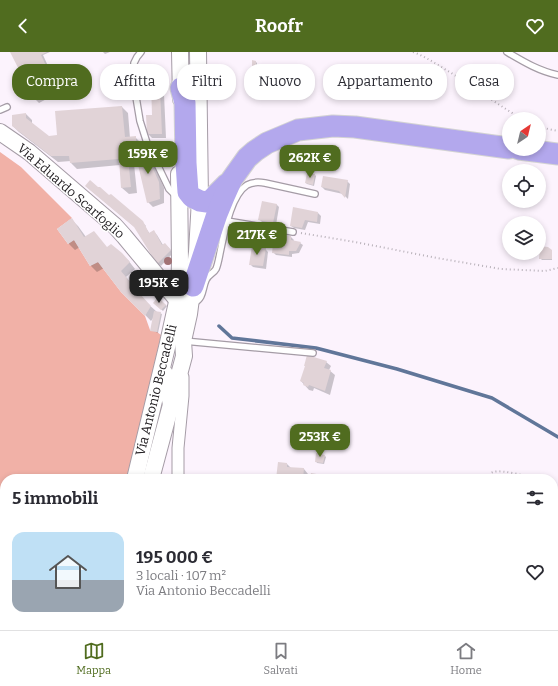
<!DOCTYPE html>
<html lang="it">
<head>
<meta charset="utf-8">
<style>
	body { margin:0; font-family:Bitter,serif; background:#f7f7f7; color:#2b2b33; height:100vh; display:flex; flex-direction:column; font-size:15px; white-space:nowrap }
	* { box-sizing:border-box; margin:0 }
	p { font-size:13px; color:#7c7c81 }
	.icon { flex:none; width:22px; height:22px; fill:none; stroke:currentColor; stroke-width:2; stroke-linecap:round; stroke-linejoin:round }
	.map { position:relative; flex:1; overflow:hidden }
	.sheet { position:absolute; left:0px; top:422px; width:558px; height:156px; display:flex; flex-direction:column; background:#fff; border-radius:16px 16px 0 0; box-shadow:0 2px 6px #0003 }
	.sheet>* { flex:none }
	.banner { position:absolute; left:12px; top:12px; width:534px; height:36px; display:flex; gap:8px }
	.needle { width:26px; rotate:35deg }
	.tools { position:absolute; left:502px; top:60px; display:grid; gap:8px }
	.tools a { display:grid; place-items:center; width:44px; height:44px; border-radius:50%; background:#fff; box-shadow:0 2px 6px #0003; font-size:20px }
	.price { position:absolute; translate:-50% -34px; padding:0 9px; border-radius:8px; background:#506c1f; color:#fff; font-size:13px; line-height:26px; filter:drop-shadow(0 1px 2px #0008) }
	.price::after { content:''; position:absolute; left:50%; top:24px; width:12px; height:9px; margin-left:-6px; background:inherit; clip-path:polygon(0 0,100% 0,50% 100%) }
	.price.selected { background:#222; color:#fff }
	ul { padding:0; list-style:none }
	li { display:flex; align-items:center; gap:12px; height:100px; padding:0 12px }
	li+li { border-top:1px solid #e1e1e2 }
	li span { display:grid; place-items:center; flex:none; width:112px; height:80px; border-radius:12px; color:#555 }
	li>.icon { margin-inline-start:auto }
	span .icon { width:48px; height:48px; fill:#fffc; stroke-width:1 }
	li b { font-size:17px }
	h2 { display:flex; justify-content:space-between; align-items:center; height:48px; padding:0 12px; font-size:17px }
	.tag { padding:0 14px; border-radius:16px; background:#fff; box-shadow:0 2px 6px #0003; font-size:14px; line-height:36px }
	.tag.selected { background:#506c1f; color:#fff }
	header { display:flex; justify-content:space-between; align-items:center; height:52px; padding:0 12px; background:#506c1f; color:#fff; font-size:18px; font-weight:700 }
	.tab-bar { display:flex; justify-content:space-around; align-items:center; height:56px; border-top:1px solid #e1e1e2; background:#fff; font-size:11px; color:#7c7c81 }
	.tab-bar a { display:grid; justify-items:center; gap:2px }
	.tab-bar .selected { color:#506c1f }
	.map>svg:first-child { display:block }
	.green { fill:#f1b1a7 }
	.shadow { fill:#0003 }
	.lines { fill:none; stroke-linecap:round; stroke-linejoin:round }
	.stream { stroke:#607699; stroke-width:3.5 }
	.building { fill:#e1d3d7 }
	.lane-casing { stroke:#a59ca6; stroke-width:8 }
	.street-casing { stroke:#a59ca6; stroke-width:13 }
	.secondary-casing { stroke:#a59ca6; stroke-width:18 }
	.highway-casing { stroke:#d3d3d3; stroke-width:23 }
	.path { stroke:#b8b1b9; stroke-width:2; stroke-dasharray:1 3; stroke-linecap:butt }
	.lane { stroke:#fff; stroke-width:5.5 }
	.street { stroke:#fff; stroke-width:11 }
	.secondary { stroke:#fff; stroke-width:16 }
	.highway { stroke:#b3a8ed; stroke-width:21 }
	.tree { fill:#a27275 }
	.labels { text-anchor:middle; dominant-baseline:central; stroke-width:3; stroke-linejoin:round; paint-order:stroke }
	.street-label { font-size:13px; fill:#242124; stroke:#fff }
</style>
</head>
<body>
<header><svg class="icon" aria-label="back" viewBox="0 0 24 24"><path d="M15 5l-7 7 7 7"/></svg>Roofr<svg class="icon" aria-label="heart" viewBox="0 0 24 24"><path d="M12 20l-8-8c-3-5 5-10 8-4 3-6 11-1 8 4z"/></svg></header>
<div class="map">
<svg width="558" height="578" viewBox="0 0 558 578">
	<rect width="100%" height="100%" fill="#fcf3fd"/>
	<polygon class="green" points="0,100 21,115 72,166 57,177 68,192 74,188 90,214 98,210 121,240 145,264 150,278 157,280 161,283 137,387 126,427 5,427 5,573 85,573 84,578 0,578"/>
	<g class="shadow">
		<polygon points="11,0 50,0 43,3 60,40 39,51 35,47"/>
		<polygon points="103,0 110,0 105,2"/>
		<polygon points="256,10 257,11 257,18 254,18 253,17"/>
		<polygon points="159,15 163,20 166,86 152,86 148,82 153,64 152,34 149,34 144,30"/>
		<polygon points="122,55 128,61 130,86 135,85 141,91 142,94 142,93 147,98 164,136 164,151 153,155 148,150 136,102 133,102 137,141 129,142 122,136 120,113 77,117 71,111 71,109 58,110 19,80 13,74 26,62 32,68 32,72 48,85 58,84"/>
		<polygon points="315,123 316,124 314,134 307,132 306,131"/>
		<polygon points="347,129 350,132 348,147 343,142 325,138 322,135"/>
		<polygon points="86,134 142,170 146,174 145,175 150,182 154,180 157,183 163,193 168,195 173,201 161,214 158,212 136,176"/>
		<polygon points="276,152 279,155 276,173 262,170 259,167"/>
		<polygon points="318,161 321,164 320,172 308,170 305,178 294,176 291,174"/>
		<polygon points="71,167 78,174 86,185 108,196 128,208 135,217 126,225 146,250 157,260 162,262 158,281 151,278 154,265 151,269 122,239 104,216 97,220 91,214 80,195 75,198 69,192 58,177"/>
		<polygon points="291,185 294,188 293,190 300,191 303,193 299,201 292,202 292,205 276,203 273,200"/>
		<polygon points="548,196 552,200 552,208 542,208 541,207"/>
		<polygon points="265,197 268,200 266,217 253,215 250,212"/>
		<polygon points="158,247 167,254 163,259 154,251"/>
		<polygon points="326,310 331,314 329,318 335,323 330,343 314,336 313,339 309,338 301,329"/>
		<polygon points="325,404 326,405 324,412 317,411 316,409"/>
		<polygon points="287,412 291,416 304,417 308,422 308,427 277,427"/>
		<polygon points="140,573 154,573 152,573 151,577 141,574"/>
	</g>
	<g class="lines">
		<polyline class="stream" points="219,274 232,286 316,296 397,317 492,346 558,385"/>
	</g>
	<g class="building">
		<polygon points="10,0 47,0 41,3 56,35 34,47"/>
		<polygon points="252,8 256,9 256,17 252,17"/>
		<polygon points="159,14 162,82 147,82 146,63 152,63 151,30 143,30 143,15"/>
		<polygon points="122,54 125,85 136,84 136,93 133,93 134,96 127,97 131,135 121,136 119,107 70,111 69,104 51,104 12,74 12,63 26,61 26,66 49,84 57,83 55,59"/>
		<polygon points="142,92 159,130 160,147 147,151 134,96"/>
		<polygon points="307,121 315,122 313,133 305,131"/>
		<polygon points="323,124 348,128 345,146 339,139 321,135"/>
		<polygon points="90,128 98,135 100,135 109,143 111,142 143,169 149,181 154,178 162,193 165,191 171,198 157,212 134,175 85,134"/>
		<polygon points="262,149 277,152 273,171 258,168"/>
		<polygon points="293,155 318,160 317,170 305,168 302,176 290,174"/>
		<polygon points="72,166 84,185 94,179 107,195 111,192 122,201 130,210 121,219 140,242 151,254 145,264 121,240 98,210 90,214 74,188 68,192 57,177"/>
		<polygon points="274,182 291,184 291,188 301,190 296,199 289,199 289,203 272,201"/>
		<polygon points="252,194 266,196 263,214 249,213"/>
		<polygon points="540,194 548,195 552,198 552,207 539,207"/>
		<polygon points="158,245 166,253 161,258 153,251"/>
		<polygon points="154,259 161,260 157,280 150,279"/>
		<polygon points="307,303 327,309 324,316 331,318 325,339 309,333 308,335 303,333 304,331 300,329 305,314 304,314"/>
		<polygon points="316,401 325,403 323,411 315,410"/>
		<polygon points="278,410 287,411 287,415 304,416 303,427 276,427"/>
		<polygon points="311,421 322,423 321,427 310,427"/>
		<polygon points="139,573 151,573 150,576"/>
	</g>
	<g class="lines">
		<defs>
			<g id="lane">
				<polyline points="141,0 137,5 134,11 134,25 136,45 140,69 147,91 169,137 176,144"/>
				<path d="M507,0c17,10 32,19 51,23"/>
				<polyline points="0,58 7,55"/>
				<polyline points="227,169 293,180"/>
				<path d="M194,251c10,-5 8,-14 12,-23 2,-5 8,-7 10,-11 2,-5 3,-11 4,-16 4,-18 10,-57 27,-68 5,-3 12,-3 18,-2l50,11"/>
				<polyline points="184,289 313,301"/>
			</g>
			<g id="street">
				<path d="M167,320c-2,13 -1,23 2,35"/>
				<polyline points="178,427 178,396 183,344 183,325"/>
				<polyline points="182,573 183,578"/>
			</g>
			<g id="secondary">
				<polyline points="180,0 181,47"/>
				<polyline points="0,80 29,100 114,173 124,184 178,249 183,251"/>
				<polyline points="135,427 168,291 179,241 180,210 179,122"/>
				<polyline points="151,427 184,304 183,289 189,262 197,200 200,147 198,0"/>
				<polyline points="98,578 99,573"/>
				<polyline points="113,578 114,573"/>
			</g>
			<g id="highway">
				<polyline points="181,36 185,51 186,111 188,140 192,145 200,149 207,150 212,147 227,132"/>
				<polyline points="519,97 558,102"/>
				<polyline points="193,234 217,162 224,145 232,127 247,106 255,99 267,91 298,78 333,74 355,75 509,96"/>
			</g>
		</defs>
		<use href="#lane" class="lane-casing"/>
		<use href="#street" class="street-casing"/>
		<use href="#secondary" class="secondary-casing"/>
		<use href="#highway" class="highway-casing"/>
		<g class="path">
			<path d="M413,0c11,4 20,10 30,16 27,16 52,35 79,51"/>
			<polyline points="539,75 558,79"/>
			<polyline points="301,181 355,190 437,206 501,217 545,219 558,216"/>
			<path d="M487,427c1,-2 3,-6 6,-7 9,-3 36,5 45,7"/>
			<polyline points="553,474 558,474"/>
		</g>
		<use href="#lane" class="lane"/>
		<use href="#street" class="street"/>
		<use href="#secondary" class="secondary"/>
		<use href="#highway" class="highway"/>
	</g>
	<circle class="tree" cx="168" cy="209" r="4"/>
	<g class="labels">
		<g class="street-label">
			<text transform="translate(71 139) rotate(41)">Via Eduardo Scarfoglio</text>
			<text transform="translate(156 338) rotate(-76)">Via Antonio Beccadelli</text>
		</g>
	</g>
</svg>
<div class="tools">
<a><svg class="needle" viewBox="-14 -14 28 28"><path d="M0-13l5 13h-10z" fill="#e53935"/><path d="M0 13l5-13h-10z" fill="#7c7c81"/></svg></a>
<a><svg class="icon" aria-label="locate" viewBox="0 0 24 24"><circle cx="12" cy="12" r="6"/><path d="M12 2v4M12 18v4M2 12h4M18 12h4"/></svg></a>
<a><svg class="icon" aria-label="layers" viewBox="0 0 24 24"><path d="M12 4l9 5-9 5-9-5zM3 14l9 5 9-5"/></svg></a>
</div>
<b class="price" style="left:148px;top:123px">159K €</b>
<b class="price" style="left:310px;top:127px">262K €</b>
<b class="price" style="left:257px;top:204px">217K €</b>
<b class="price selected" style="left:159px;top:252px">195K €</b>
<b class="price" style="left:320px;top:406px">253K €</b>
<div class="banner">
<a class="tag selected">Compra</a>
<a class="tag">Affitta</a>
<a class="tag">Filtri</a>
<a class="tag">Nuovo</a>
<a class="tag">Appartamento</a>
<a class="tag">Casa</a>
</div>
<section class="sheet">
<h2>5 immobili<svg class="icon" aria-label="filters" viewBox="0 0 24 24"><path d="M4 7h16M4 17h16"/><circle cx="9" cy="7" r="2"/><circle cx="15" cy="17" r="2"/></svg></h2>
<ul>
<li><span style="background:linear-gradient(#bfe0f5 60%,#9aa5b1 0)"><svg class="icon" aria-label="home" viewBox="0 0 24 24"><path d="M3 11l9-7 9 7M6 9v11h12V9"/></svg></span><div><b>195 000 €</b><p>3 locali · 107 m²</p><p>Via Antonio Beccadelli</p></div><svg class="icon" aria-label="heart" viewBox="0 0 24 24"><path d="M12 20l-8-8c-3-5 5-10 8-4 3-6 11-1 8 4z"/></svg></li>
</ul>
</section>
</div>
<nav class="tab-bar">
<a class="selected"><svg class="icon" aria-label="map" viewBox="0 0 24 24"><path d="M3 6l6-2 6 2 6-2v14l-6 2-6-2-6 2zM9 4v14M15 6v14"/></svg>Mappa</a>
<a><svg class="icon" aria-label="saved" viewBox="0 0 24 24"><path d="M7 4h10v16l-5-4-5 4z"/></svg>Salvati</a>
<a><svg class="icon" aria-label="home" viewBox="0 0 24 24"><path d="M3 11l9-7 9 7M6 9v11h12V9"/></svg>Home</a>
</nav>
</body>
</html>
